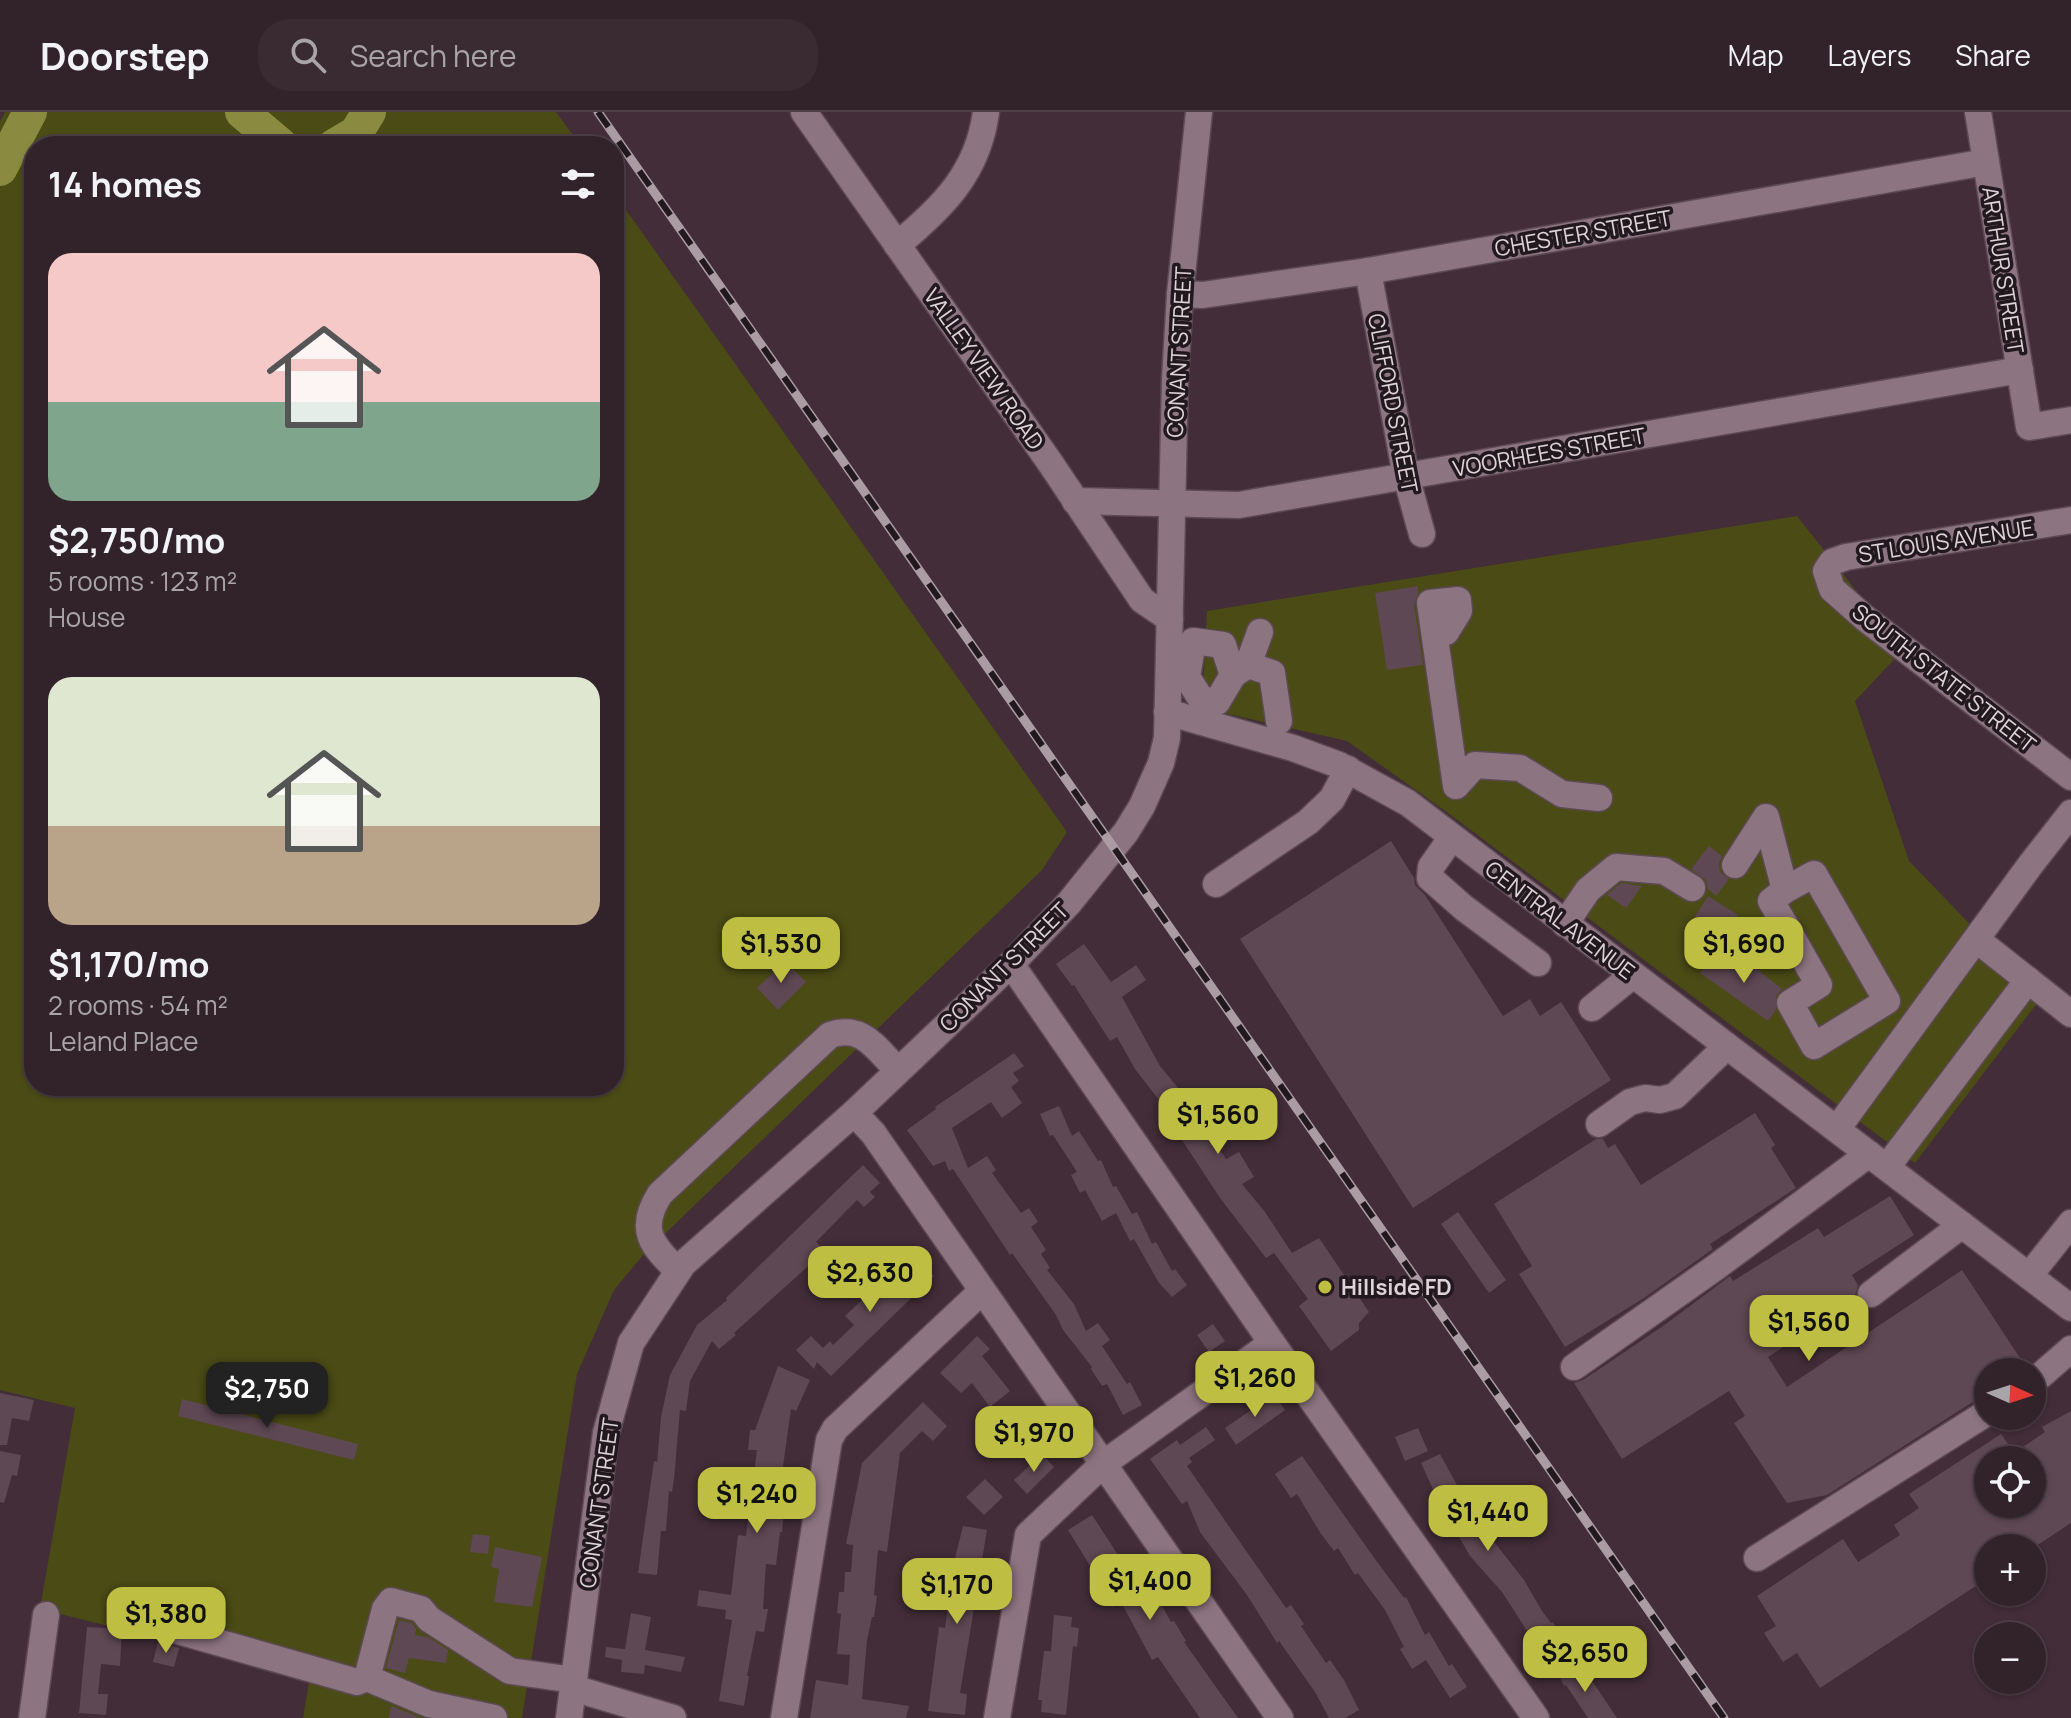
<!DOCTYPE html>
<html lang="en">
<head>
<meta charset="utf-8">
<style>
	body { margin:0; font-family:Manrope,sans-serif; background:#3a2a32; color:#f1f3f6; height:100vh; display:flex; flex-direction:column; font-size:30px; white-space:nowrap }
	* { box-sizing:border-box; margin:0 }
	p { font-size:26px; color:#a8a4a8 }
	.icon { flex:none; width:44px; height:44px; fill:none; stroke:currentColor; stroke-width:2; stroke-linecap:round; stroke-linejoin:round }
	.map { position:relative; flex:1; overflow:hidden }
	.side { position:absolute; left:24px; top:24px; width:600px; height:960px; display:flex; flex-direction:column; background:#32222a; border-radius:32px; box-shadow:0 2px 6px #0004,0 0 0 2px #4d3f47 }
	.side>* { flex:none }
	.needle { width:52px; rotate:93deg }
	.buttons { position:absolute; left:1974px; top:1246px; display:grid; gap:16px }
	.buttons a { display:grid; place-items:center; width:72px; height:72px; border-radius:50%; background:#32222a; box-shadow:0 2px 6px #0004,0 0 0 2px #4d3f47; font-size:40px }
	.price { position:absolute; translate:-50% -68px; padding:0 18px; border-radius:16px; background:#bebe42; color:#111; font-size:26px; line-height:52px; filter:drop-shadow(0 2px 4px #0008) }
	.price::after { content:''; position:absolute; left:50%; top:48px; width:24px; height:18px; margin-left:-12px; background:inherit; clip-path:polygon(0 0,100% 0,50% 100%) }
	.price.selected { background:#222; color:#fff }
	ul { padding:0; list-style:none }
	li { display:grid; align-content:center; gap:16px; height:424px; padding:0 24px }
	li span { display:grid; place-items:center; height:248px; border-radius:24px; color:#555 }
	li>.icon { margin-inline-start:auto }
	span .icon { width:144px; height:144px; fill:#fffc; stroke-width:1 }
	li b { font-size:34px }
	h2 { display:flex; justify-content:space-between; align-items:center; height:96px; padding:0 24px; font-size:34px }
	header { display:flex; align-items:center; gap:48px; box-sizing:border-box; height:112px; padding:0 40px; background:#32222a; border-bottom:2px solid #4d3f47 }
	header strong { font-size:38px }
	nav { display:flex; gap:44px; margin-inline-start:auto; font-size:28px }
	.search { width:560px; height:72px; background:#3a2a32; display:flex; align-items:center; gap:20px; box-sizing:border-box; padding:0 28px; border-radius:32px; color:#a8a4a8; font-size:30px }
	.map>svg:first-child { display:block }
	.green { fill:#4b4b16 }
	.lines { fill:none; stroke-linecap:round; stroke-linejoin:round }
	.river { stroke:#8a8a40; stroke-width:34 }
	.building { fill:#5e4853; fill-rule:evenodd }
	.minor-casing { stroke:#5c4a53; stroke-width:29 }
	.minor { stroke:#8c7480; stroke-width:26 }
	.rail-casing { stroke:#ab9ba3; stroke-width:9 }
	.rail { stroke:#22191e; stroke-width:6; stroke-dasharray:18; stroke-linecap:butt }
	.poi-dot { fill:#bebe42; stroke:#22191e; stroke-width:3 }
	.labels { text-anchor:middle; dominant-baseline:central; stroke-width:7; stroke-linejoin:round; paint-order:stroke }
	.street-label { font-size:22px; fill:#e0d2d9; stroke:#22191e }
	.poi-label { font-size:22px; font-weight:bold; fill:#e0d2d9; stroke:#22191e; text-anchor:start }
</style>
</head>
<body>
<header>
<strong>Doorstep</strong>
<div class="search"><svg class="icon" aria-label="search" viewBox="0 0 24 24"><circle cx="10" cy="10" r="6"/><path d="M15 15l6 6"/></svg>Search here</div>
<nav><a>Map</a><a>Layers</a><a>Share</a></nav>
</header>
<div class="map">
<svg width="2071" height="1606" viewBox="0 0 2071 1606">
	<rect width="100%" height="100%" fill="#422d38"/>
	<g class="green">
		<polygon points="5,0 556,0 581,34 34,34 34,974 614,974 614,81 1067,720 1042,758 644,1142 614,1178 577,1262 522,1606 303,1606 310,1564 40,1497 75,1296 0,1278 0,9"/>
		<polygon points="1797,404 1903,538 1855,589 1909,749 2041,886 1915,1051 1444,698 1347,629 1202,596 1207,499"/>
	</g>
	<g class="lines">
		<g class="river">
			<polyline points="242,0 282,34"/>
			<polyline points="334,34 356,21 369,0"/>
			<polyline points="0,57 30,0"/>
		</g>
	</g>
	<g class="building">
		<polygon points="1418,474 1418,481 1414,493 1423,553 1387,558 1375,481"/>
		<polygon points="1391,729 1414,766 1415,773 1425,783 1503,904 1530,887 1540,904 1561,890 1611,968 1413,1096 1240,827"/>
		<polygon points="1709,734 1722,744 1719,751 1720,760 1729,767 1716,784 1708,777 1706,768 1691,757"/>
		<polygon points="1621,771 1642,774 1626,796 1607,783"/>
		<polygon points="1708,784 1738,803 1719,833 1689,814"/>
		<polygon points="1721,831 1724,833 1721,842 1723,850 1729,856 1738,858 1751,852 1782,877 1776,884 1776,898 1768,909 1700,861"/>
		<polygon points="1084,832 1111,870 1136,853 1146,868 1122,885 1160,954 1179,977 1226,1047 1239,1040 1254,1065 1242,1072 1265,1100 1292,1141 1319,1126 1369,1200 1359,1211 1359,1218 1331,1239 1299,1194 1308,1187 1274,1141 1266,1146 1220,1086 1163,999 1166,997 1135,957 1117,925 1110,929 1074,873 1072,874 1056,852"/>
		<polygon points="785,849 806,870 778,898 757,876"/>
		<polygon points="1014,941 1024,954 1013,961 1019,969 1011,975 1022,991 1002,1006 991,990 952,1016 968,1056 987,1044 996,1058 992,1061 1021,1101 1029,1096 1038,1110 1031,1115 1046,1138 1041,1142 1050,1156 1047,1158 1074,1192 1086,1219 1098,1211 1110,1228 1102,1234 1127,1272 1130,1270 1142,1293 1123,1303 1107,1272 1102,1274 1091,1257 1092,1255 1063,1218 1056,1203 1012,1141 1010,1143 953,1057 949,1059 945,1049 933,1054 907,1018 936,997 935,995"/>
		<polygon points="1059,994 1072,1024 1079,1019 1098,1049 1101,1048 1113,1075 1116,1074 1132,1102 1137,1100 1152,1132 1156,1130 1172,1159 1175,1157 1187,1173 1172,1185 1159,1171 1134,1127 1130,1129 1116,1101 1102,1109 1085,1078 1080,1081 1071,1063 1077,1060 1053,1023 1050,1024 1040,1002"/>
		<polygon points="1755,1001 1775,1033 1771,1036 1796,1076 1710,1132 1713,1137 1644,1186 1565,1235 1519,1162 1532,1154 1494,1092 1596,1027 1603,1027 1608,1036 1615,1032 1641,1073"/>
		<polygon points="863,1053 880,1071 870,1080 875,1085 864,1095 857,1088 816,1130 825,1139 734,1221 736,1223 719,1237 712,1229 690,1269 686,1299 680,1298 674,1367 672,1380 669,1379 666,1419 661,1419 657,1463 638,1461 654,1349 657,1350 661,1305 670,1263 697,1213 727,1188 726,1186"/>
		<polygon points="1890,1084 1914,1123 1852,1163 1858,1173 1855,1183 1857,1188 1768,1245 1787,1275 1962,1158 2026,1255 2021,1260 1988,1260 1988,1284 1979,1286 1827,1383 1787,1391 1734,1311 1745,1304 1729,1279 1622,1347 1574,1271 1583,1268 1663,1214 1730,1164 1733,1169 1818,1116 1824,1125"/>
		<polygon points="1458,1100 1506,1168 1489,1181 1441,1112"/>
		<polygon points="910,1140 934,1164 831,1264 817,1250 814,1257 796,1238 811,1224 823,1236 830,1229 833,1233 854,1213 845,1204 862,1188 856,1182 870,1168 875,1174"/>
		<polygon points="1213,1212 1225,1229 1209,1240 1197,1223"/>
		<polygon points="977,1224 990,1237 982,1244 1010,1279 990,1295 972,1271 961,1281 940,1261"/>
		<polygon points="778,1254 810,1268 796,1299 791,1297 777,1397 784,1397 782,1420 780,1420 776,1453 766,1452 763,1497 768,1497 764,1520 756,1519 747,1564 749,1564 744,1594 719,1589 732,1508 725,1507 726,1498 697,1494 699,1478 731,1483 738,1423 746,1424 757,1338 748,1338 750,1318 755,1318"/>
		<polygon points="0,1281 34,1288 29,1309 12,1306 7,1333 0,1333"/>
		<polygon points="1274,1282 1285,1298 1236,1333 1225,1316"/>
		<polygon points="182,1287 358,1332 354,1348 178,1304"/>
		<polygon points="923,1290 947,1314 933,1329 922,1319 900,1341 887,1440 878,1438 874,1483 877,1484 874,1505 872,1505 867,1528 862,1587 909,1594 906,1606 810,1606 816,1568 848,1573 850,1543 837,1542 841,1502 837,1501 839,1480 844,1480 845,1460 851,1460 853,1433 846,1432 862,1351"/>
		<path d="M2071,1299v112l-38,25h-45v30l-168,110 -23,-35 -14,9 -19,-29 12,-7 -19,-30 86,-57 15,23 42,-27 -6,-10 25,-17 -10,-14 92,-60 13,19 31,-21 -3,-5zM1988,1348h44v44h-44z"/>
		<polygon points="1206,1315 1215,1328 1189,1346 1192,1350 1187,1354 1286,1496 1291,1493 1304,1512 1301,1514 1326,1551 1330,1548 1344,1568 1359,1598 1345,1606 1329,1606 1315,1580 1279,1529 1277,1531 1247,1483 1200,1420 1187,1389 1182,1392 1150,1347 1177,1328 1180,1333"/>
		<polygon points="1418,1316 1428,1339 1405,1349 1395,1325"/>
		<polygon points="0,1339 21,1343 17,1364 12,1363 4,1391 0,1390"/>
		<polygon points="1042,1342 1054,1355 1027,1382 1014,1368"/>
		<polygon points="1440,1342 1476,1408 1479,1406 1495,1431 1524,1468 1542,1499 1551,1511 1553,1510 1560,1522 1538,1536 1502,1480 1470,1444 1437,1386 1421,1351"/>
		<polygon points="1302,1344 1375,1447 1404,1486 1406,1485 1425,1523 1429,1520 1449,1554 1452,1552 1467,1575 1450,1586 1426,1548 1412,1557 1400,1537 1404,1535 1385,1498 1358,1461 1355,1463 1338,1436 1334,1439 1321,1422 1297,1382 1291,1386 1275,1362"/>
		<polygon points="985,1367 1003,1385 984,1403 966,1385"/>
		<polygon points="1092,1403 1146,1486 1155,1481 1171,1510 1174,1509 1186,1529 1184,1530 1238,1606 1200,1606 1158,1545 1152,1548 1121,1490 1112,1495 1099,1475 1102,1473 1068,1418"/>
		<polygon points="963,1414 987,1418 960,1581 967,1582 965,1603 928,1599 939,1515 945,1516 954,1450"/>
		<polygon points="473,1422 490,1424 488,1442 470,1440"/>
		<polygon points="495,1435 542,1445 532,1495 494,1490 499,1457 491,1455"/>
		<polygon points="631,1501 651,1505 645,1538 685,1545 681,1560 645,1553 644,1562 621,1560 622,1548 605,1545 606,1535 625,1537"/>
		<polygon points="1054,1503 1072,1505 1071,1515 1079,1516 1077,1535 1073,1534 1066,1603 1041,1600 1042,1588 1038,1588 1044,1539 1051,1539"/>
		<polygon points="399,1508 412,1511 416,1517 415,1523 428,1525 448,1538 446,1551 409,1546 405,1561 386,1556"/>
		<polygon points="87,1515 122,1517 120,1554 101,1552 98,1582 108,1582 106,1603 79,1601"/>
		<polygon points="158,1530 179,1536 174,1555 153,1550"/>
		<polygon points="1569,1548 1581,1574 1591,1567 1617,1606 1588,1606 1566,1573 1564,1574 1555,1555"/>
		<polygon points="391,1594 421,1606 389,1606"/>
	</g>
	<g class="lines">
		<defs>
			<g id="minor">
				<polyline points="804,0 1051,352 1142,488 1170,507"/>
				<polyline points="1978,0 2029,315 2071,308"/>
				<path d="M897,133c45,-37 81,-72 89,-133"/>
				<polyline points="1368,159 1406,364 1422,422"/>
				<polyline points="1180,182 1203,183 1368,159 1986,50"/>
				<polyline points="1075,389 1239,393 2020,258"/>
				<polyline points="2071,408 1846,445 1832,450 1826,459 1832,477 1866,507 2071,665"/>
				<polyline points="1260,520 1248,553 1231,557 1223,533 1193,529 1187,565 1201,587 1217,590 1233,563 1248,553 1272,561 1279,609"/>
				<polyline points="1446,520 1459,499 1458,488 1430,491 1456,674 1475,653 1520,656 1562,682 1599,686"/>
				<polyline points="1167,600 1293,636 1339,653 1408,691 2071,1196"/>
				<polyline points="1452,725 1431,755 1430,766 1464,796 1538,851"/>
				<polyline points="1735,753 1766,705 1785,778 1771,789 1785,813 1737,842"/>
				<polyline points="1216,772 1308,710 1332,687 1348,657"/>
				<polyline points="1565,812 1588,778 1616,755 1664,759 1692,776"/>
				<polyline points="1785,813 1819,873 1790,891 1814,934 1887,889 1814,762 1785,778"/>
				<polyline points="1977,828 2071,902"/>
				<polyline points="1011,852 1272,1231 1536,1606"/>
				<polyline points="1592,896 1633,863"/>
				<polyline points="854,1001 873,1021 1280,1606"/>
				<polyline points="1599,1012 1630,990 1645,986 1660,988 1675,984 1727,934"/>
				<polyline points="1837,1017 2031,752 2071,701"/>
				<polyline points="1887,1055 2028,868"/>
				<path d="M678,1159c-26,-26 -41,-41 -18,-77l170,-159c33,-11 45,13 67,34"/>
				<polyline points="2029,1164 2071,1111"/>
				<polyline points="1871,1182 1962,1113"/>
				<polyline points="1574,1255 1716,1155 1869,1042"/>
				<polyline points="2032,1271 2071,1237"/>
				<polyline points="1757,1446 1988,1300"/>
				<polyline points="154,1512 357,1570 367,1566 385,1497 391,1489 421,1497 429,1507 510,1559 574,1568"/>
				<polyline points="367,1566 429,1592 494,1606"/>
				<polyline points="573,1576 673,1606"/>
				<polyline points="32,1606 46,1503"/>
				<polyline points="569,1606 606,1321 631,1231 683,1152 854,1001 1011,852 1069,791 1126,720 1142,694 1161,651 1167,626 1175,267 1180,182 1199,0"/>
				<polyline points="784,1606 829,1328 835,1317 982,1179"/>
				<polyline points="997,1606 1028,1423 1103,1352 1272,1231"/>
			</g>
		</defs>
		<use href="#minor" class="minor-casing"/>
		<use href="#minor" class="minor"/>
		<defs>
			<polyline id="rail" points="598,0 1724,1606"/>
		</defs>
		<use href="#rail" class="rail-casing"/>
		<use href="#rail" class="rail"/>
	</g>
	<circle class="poi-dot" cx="1325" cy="1175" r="8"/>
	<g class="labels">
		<g class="street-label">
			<text transform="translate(1583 121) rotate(-10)">CHESTER STREET</text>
			<text transform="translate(2003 158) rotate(81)">ARTHUR STREET</text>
			<text transform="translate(1179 240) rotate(-87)">CONANT STREET</text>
			<text transform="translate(984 257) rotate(55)">VALLEY VIEW ROAD</text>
			<text transform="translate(1393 291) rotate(79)">CLIFFORD STREET</text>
			<text transform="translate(1549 340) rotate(-10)">VOORHEES STREET</text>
			<text transform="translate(1946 429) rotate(-9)">ST LOUIS AVENUE</text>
			<text transform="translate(1944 566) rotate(38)">SOUTH STATE STREET</text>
			<text transform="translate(1560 808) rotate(37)">CENTRAL AVENUE</text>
			<text transform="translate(1004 855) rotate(-45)">CONANT STREET</text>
			<text transform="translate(599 1391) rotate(-82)">CONANT STREET</text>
		</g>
		<g class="poi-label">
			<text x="1341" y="1175">Hillside FD</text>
		</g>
	</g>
</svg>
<div class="buttons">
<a><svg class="needle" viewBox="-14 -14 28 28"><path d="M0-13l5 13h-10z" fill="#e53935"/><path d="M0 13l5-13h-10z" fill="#a8a4a8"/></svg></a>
<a><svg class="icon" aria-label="locate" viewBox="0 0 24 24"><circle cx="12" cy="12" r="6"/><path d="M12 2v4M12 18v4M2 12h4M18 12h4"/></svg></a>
<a>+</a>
<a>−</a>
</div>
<b class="price" style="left:781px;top:873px">$1,530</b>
<b class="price" style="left:1744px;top:873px">$1,690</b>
<b class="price" style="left:1218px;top:1044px">$1,560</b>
<b class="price" style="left:870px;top:1202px">$2,630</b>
<b class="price" style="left:1809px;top:1251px">$1,560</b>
<b class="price" style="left:1255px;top:1307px">$1,260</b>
<b class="price selected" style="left:267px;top:1318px">$2,750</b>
<b class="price" style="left:1034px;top:1362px">$1,970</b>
<b class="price" style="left:757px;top:1423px">$1,240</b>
<b class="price" style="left:1488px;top:1441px">$1,440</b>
<b class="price" style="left:1150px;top:1510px">$1,400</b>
<b class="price" style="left:957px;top:1514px">$1,170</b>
<b class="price" style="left:166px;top:1543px">$1,380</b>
<b class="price" style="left:1585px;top:1582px">$2,650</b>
<section class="side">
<h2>14 homes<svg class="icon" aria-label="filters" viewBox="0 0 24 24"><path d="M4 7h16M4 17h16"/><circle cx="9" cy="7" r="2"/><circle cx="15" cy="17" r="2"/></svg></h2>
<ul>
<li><span style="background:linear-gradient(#f6c9c9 60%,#7fa58c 0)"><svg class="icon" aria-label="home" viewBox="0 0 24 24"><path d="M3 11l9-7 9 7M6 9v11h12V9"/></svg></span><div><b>$2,750/mo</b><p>5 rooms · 123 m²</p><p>House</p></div></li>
<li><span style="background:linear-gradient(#dfe7d0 60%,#b9a48a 0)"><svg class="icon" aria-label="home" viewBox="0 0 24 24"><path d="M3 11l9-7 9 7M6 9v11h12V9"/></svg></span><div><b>$1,170/mo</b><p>2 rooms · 54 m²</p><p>Leland Place</p></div></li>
</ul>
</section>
</div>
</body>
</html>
